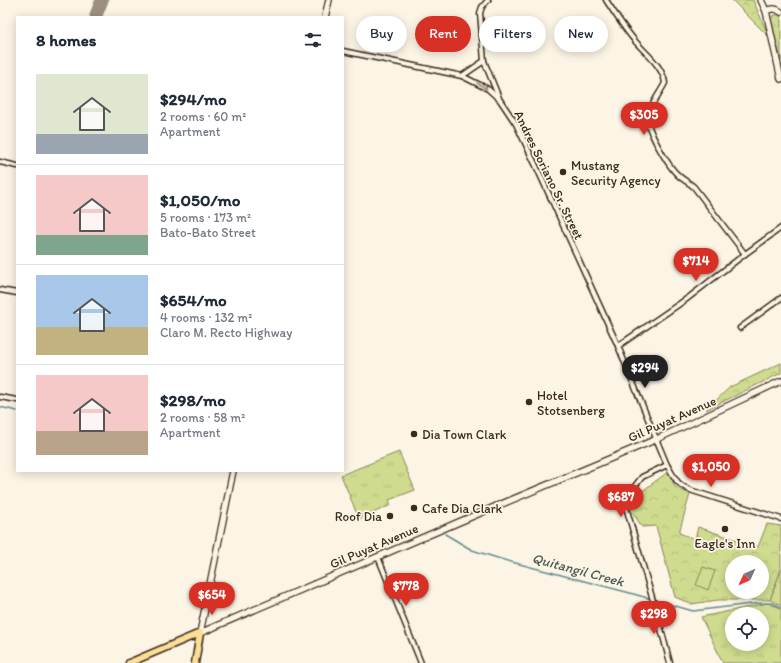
<!DOCTYPE html>
<html lang="en">
<head>
<meta charset="utf-8">
<style>
	body { margin:0; font-family:Itim,sans-serif; background:#f6f6f7; color:#1f2937; height:100vh; display:flex; flex-direction:column; font-size:15px; white-space:nowrap }
	* { box-sizing:border-box; margin:0 }
	p { font-size:13px; color:#747a83 }
	.icon { flex:none; width:22px; height:22px; fill:none; stroke:currentColor; stroke-width:2; stroke-linecap:round; stroke-linejoin:round }
	.map { position:relative; flex:1; overflow:hidden }
	.sheet { position:absolute; left:16px; top:16px; width:328px; height:456px; display:flex; flex-direction:column; background:#fff; border-radius:0px; box-shadow:0 2px 10px #0003 }
	.sheet>* { flex:none }
	.top-card { position:absolute; left:356px; top:16px; width:365px; height:36px; display:flex; gap:8px }
	.needle { width:26px; rotate:226deg }
	.fabs { position:absolute; left:725px; top:555px; display:grid; gap:8px }
	.fabs a { display:grid; place-items:center; width:44px; height:44px; border-radius:50%; background:#fff; box-shadow:0 2px 10px #0003; font-size:20px }
	.price { position:absolute; translate:-50% -34px; padding:0 9px; border-radius:14px; background:#d93025; color:#fff; font-size:13px; line-height:26px; filter:drop-shadow(0 1px 2px #0008) }
	.price::after { content:''; position:absolute; left:50%; top:24px; width:12px; height:9px; margin-left:-6px; background:inherit; clip-path:polygon(0 0,100% 0,50% 100%) }
	.price.on { background:#222; color:#fff }
	ul { padding:0; list-style:none }
	li { display:flex; align-items:center; gap:12px; height:100px; padding:0 20px }
	li+li { border-top:1px solid #e0e1e3 }
	li span { display:grid; place-items:center; flex:none; width:112px; height:80px; border-radius:0px; color:#555 }
	li>.icon { margin-inline-start:auto }
	span .icon { width:48px; height:48px; fill:#fffc; stroke-width:1 }
	li b { font-size:17px }
	h2 { display:flex; justify-content:space-between; align-items:center; height:48px; padding:0 20px; font-size:17px }
	.chip { padding:0 14px; border-radius:18px; background:#fff; box-shadow:0 2px 10px #0003; font-size:14px; line-height:36px }
	.chip.on { background:#d93025; color:#fff }
	.map>svg:first-child { display:block }
	.grass { fill:url(#grass-tufts); stroke:#858356; fill-rule:evenodd }
	.forest { fill:url(#forest-crowns); stroke:#858356; fill-rule:evenodd }
	.pitch { fill:#cfdc8f; stroke:#858356 }
	.lines { fill:none; stroke-linecap:round; stroke-linejoin:round }
	.stream { stroke:#638c8e; stroke-width:1.5 }
	.taxiway { stroke:#9c9082; stroke-width:13 }
	.street-casing { stroke:#3b2a1e; stroke-width:7 }
	.secondary-casing { stroke:#3b2a1e; stroke-width:8 }
	.primary-casing { stroke:#3b2a1e; stroke-width:9 }
	.street { stroke:#fcf5e5; stroke-width:4 }
	.secondary { stroke:#fcf5e5; stroke-width:5.5 }
	.primary { stroke:#fcde96; stroke-width:6 }
	.oneway { stroke:#9c9082 }
	.poi-dot { fill:#3b2a1e; stroke:#fcf5e5; stroke-width:1.5 }
	.labels { text-anchor:middle; dominant-baseline:central; stroke-width:3.5; stroke-linejoin:round; paint-order:stroke }
	.poi-label { font-size:13px; fill:#3b2a1e; stroke:#fcf5e5; text-anchor:start }
	.street-label { font-size:13px; fill:#3b2a1e; stroke:#fcf5e5 }
	.water-label { font-size:14px; font-style:italic; fill:#4f5b56; stroke:#fcf5e5 }
</style>
</head>
<body>
<div class="map">
<svg width="781" height="663" viewBox="0 0 781 663">
	<defs>
		<pattern id="grass-tufts" width="24" height="20" patternUnits="userSpaceOnUse"><rect width="24" height="20" fill="#cfdc8f"/><path d="M3 7l-1-3M5 7V3M7 7l1-3M15 17l-1-3M17 17v-4M19 17l1-3" fill="none" stroke="#b3bd7b"/></pattern>
		<pattern id="forest-crowns" width="20" height="18" patternUnits="userSpaceOnUse"><rect width="20" height="18" fill="#cfdc8f"/><path d="M2 6a3 3 0 1 1 6 0M12 15a3 3 0 1 1 6 0" fill="none" stroke="#b3bd7b"/></pattern>
	</defs>
	<rect width="100%" height="100%" fill="#fcf5e5"/>
	<filter id="ink" filterUnits="userSpaceOnUse"><feTurbulence type="fractalNoise" baseFrequency=".025" numOctaves="2"/><feDisplacementMap in="SourceGraphic" scale="8" xChannelSelector="R" yChannelSelector="G"/><feConvolveMatrix kernelMatrix="1 2 1 2 8 2 1 2 1" color-interpolation-filters="sRGB"/></filter>
	<g filter="url(#ink)">
		<g class="grass">
			<polygon points="773,15 778,15 781,17 781,61 771,20"/>
			<polygon points="399,452 415,490 389,500 391,505 359,519 341,475"/>
			<polygon points="781,569 781,605 770,600"/>
			<path d="M768,603l13,5v55h-58l-22,-46zM732,614h30v30h-30z"/>
		</g>
		<g class="forest">
			<polygon points="732,0 753,0 769,37"/>
			<polygon points="781,363 781,373 706,410 730,387"/>
			<path d="M669,471l6,16 15,7 -11,39 16,6 3,-12 60,20 9,-23 14,2v43l-11,31h-52l-27,4 -16,-7 -19,-71 -14,1 -13,-20 8,-12zM732,562h30v30h-30z"/>
		</g>
		<polygon class="pitch" points="703,567 715,571 708,590 696,585"/>
		<g class="lines">
			<g class="stream">
				<polyline points="0,407 17,411"/>
				<polyline points="445,534 472,550 504,560 630,593 693,611 760,603 772,603 781,607"/>
			</g>
			<polyline class="taxiway" points="96,15 102,0"/>
			<defs>
				<g id="street">
					<polyline points="488,0 482,7 480,13 484,61 499,98"/>
					<path d="M606,0c9,14 18,28 29,41 10,12 28,25 30,42 -6,12 -16,23 -17,37 -1,10 21,47 29,54 5,6 12,8 17,13l51,67"/>
					<path d="M343,51l119,25 26,13 12,11 16,24 21,44 81,178 49,119c9,14 9,20 26,26l88,28"/>
					<polyline points="462,76 484,61"/>
					<polyline points="0,162 17,166"/>
					<polyline points="0,290 17,293"/>
					<polyline points="740,328 781,298"/>
					<polyline points="618,346 688,298 745,254 781,228"/>
					<polyline points="0,397 17,400"/>
					<polyline points="667,465 642,477 628,495 626,507 660,625 670,663"/>
					<polyline points="378,557 421,663"/>
				</g>
				<g id="secondary">
					<polyline points="761,0 766,11 781,79"/>
					<path d="M766,11c6,-3 10,-3 15,1"/>
					<polyline points="325,17 329,0"/>
					<polyline points="200,633 473,516 657,439 781,381"/>
					<polyline points="200,633 233,471"/>
				</g>
				<g id="primary">
					<polyline points="129,663 200,633"/>
					<polyline points="195,663 200,633"/>
				</g>
			</defs>
			<use href="#street" class="street-casing"/>
			<use href="#secondary" class="secondary-casing"/>
			<use href="#primary" class="primary-casing"/>
			<use href="#street" class="street"/>
			<use href="#secondary" class="secondary"/>
			<use href="#primary" class="primary"/>
		</g>
		<defs><path id="oneway-shaft" d="M-6 0H5M1.5-3L5.5 0L1.5 3" fill="none" stroke-width="1.6" stroke-linecap="round" stroke-linejoin="round"/></defs>
		<use class="oneway" href="#oneway-shaft" transform="translate(482 86) rotate(30)"/>
	</g>
	<g class="poi-dot">
		<circle cx="563" cy="172" r="4"/>
		<circle cx="529" cy="402" r="4"/>
		<circle cx="414" cy="434" r="4"/>
		<circle cx="414" cy="508" r="4"/>
		<circle cx="390" cy="516" r="4"/>
		<circle cx="725" cy="529" r="4"/>
	</g>
	<g class="labels">
		<g class="poi-label">
			<text x="571" y="165">Mustang<tspan x="571" dy="15">Security Agency</tspan></text>
			<text x="537" y="395">Hotel<tspan x="537" dy="15">Stotsenberg</tspan></text>
			<text x="422" y="434">Dia Town Clark</text>
			<text x="422" y="508">Cafe Dia Clark</text>
			<text x="382" y="516" text-anchor="end">Roof Dia</text>
			<text x="725" y="543" text-anchor="middle">Eagle's Inn</text>
		</g>
		<g class="street-label">
			<text transform="translate(549 175) rotate(64)">Andres Soriano Sr. Street</text>
			<text transform="translate(672 419) rotate(-24)">Gil Puyat Avenue</text>
			<text transform="translate(374 546) rotate(-23)">Gil Puyat Avenue</text>
		</g>
		<g class="water-label">
			<text transform="translate(578 570) rotate(15)">Quitangil Creek</text>
		</g>
	</g>
</svg>
<div class="fabs">
<a><svg class="needle" viewBox="-14 -14 28 28"><path d="M0-13l5 13h-10z" fill="#e53935"/><path d="M0 13l5-13h-10z" fill="#747a83"/></svg></a>
<a><svg class="icon" aria-label="locate" viewBox="0 0 24 24"><circle cx="12" cy="12" r="6"/><path d="M12 2v4M12 18v4M2 12h4M18 12h4"/></svg></a>
</div>
<b class="price" style="left:644px;top:136px">$305</b>
<b class="price" style="left:696px;top:282px">$714</b>
<b class="price on" style="left:645px;top:389px">$294</b>
<b class="price" style="left:711px;top:488px">$1,050</b>
<b class="price" style="left:621px;top:518px">$687</b>
<b class="price" style="left:406px;top:607px">$778</b>
<b class="price" style="left:212px;top:616px">$654</b>
<b class="price" style="left:654px;top:635px">$298</b>
<div class="top-card">
<a class="chip">Buy</a>
<a class="chip on">Rent</a>
<a class="chip">Filters</a>
<a class="chip">New</a>
</div>
<section class="sheet">
<h2>8 homes<svg class="icon" aria-label="filters" viewBox="0 0 24 24"><path d="M4 7h16M4 17h16"/><circle cx="9" cy="7" r="2"/><circle cx="15" cy="17" r="2"/></svg></h2>
<ul>
<li><span style="background:linear-gradient(#dfe7d0 75%,#9aa5b1 0)"><svg class="icon" aria-label="home" viewBox="0 0 24 24"><path d="M3 11l9-7 9 7M6 9v11h12V9"/></svg></span><div><b>$294/mo</b><p>2 rooms · 60 m²</p><p>Apartment</p></div></li>
<li><span style="background:linear-gradient(#f6c9c9 75%,#7fa58c 0)"><svg class="icon" aria-label="home" viewBox="0 0 24 24"><path d="M3 11l9-7 9 7M6 9v11h12V9"/></svg></span><div><b>$1,050/mo</b><p>5 rooms · 173 m²</p><p>Bato-Bato Street</p></div></li>
<li><span style="background:linear-gradient(#a9c7e8 65%,#c2b280 0)"><svg class="icon" aria-label="home" viewBox="0 0 24 24"><path d="M3 11l9-7 9 7M6 9v11h12V9"/></svg></span><div><b>$654/mo</b><p>4 rooms · 132 m²</p><p>Claro M. Recto Highway</p></div></li>
<li><span style="background:linear-gradient(#f6c9c9 70%,#b9a48a 0)"><svg class="icon" aria-label="home" viewBox="0 0 24 24"><path d="M3 11l9-7 9 7M6 9v11h12V9"/></svg></span><div><b>$298/mo</b><p>2 rooms · 58 m²</p><p>Apartment</p></div></li>
</ul>
</section>
</div>
</body>
</html>
